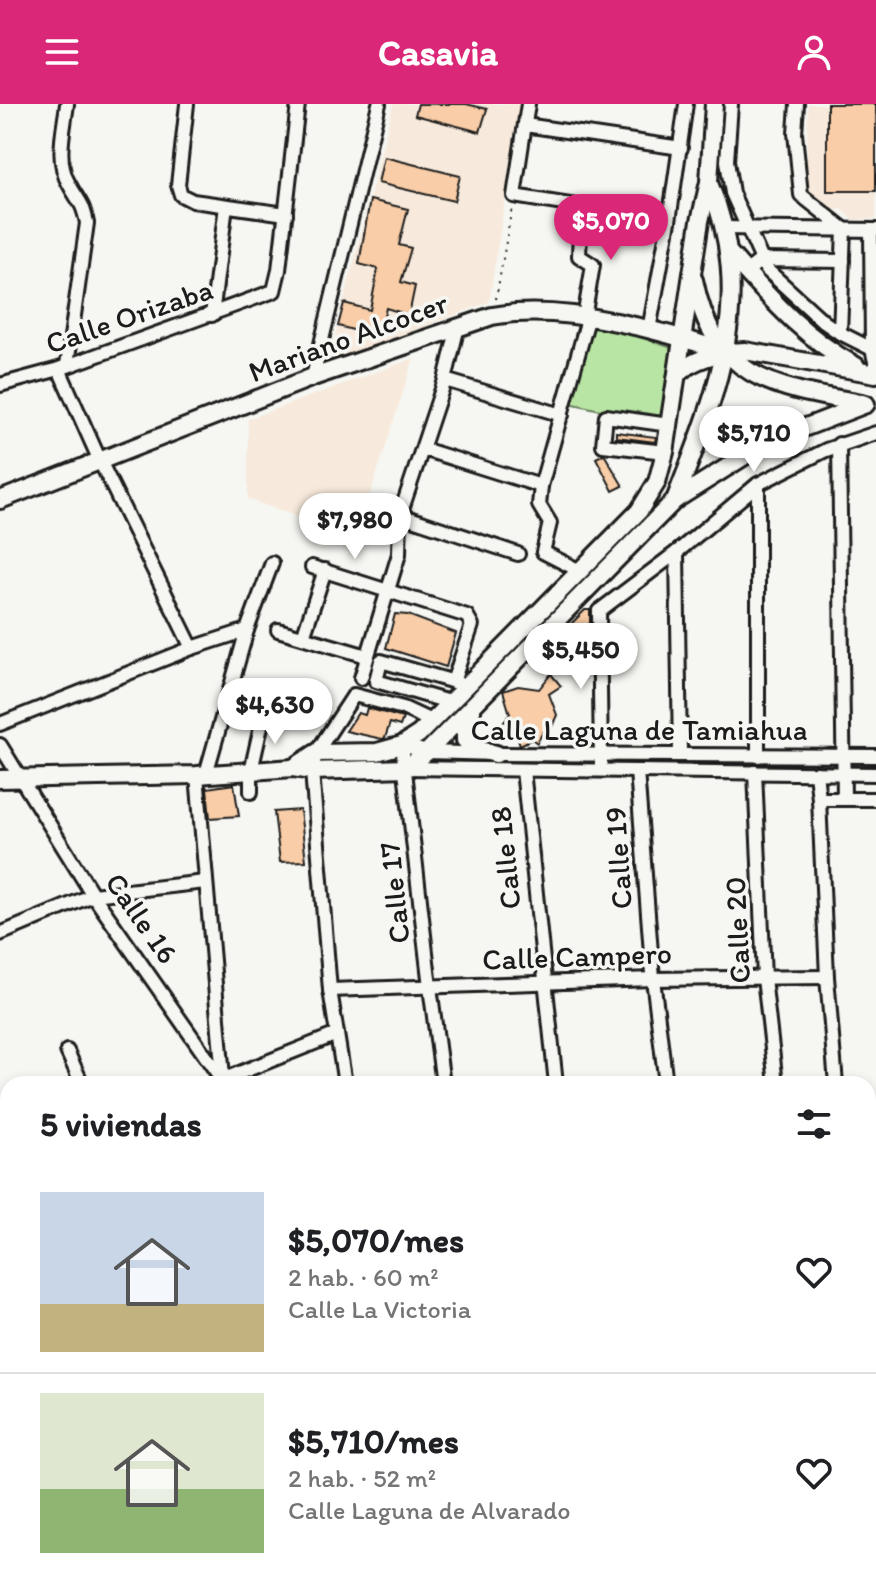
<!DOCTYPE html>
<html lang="es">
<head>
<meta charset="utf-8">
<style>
	body { margin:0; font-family:Itim,sans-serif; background:#f2f2f2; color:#202124; height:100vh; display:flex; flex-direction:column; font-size:30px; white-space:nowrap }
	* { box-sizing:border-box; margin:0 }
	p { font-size:26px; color:#757577 }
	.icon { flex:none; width:44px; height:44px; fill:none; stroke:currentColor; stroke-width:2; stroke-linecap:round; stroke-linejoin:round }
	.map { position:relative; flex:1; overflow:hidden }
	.details { position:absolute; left:0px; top:972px; width:876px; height:512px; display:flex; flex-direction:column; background:#fff; border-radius:24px 24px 0 0; box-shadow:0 4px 12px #0003 }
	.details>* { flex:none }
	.price { position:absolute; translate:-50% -68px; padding:0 18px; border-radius:28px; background:#fff; color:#222; font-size:26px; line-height:52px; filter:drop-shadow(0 2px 4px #0008) }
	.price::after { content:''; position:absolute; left:50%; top:48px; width:24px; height:18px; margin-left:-12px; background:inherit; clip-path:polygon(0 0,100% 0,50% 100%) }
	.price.active { background:#db2777; color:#fff }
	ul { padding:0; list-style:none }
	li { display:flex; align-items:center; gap:24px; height:200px; padding:0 40px }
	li+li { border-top:2px solid #e0e0e0 }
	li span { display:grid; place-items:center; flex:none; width:224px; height:160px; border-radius:0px; color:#555 }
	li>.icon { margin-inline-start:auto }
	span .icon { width:96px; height:96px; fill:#fffc; stroke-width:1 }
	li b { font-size:34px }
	h2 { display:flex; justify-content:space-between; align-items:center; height:96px; padding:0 40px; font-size:34px }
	header { display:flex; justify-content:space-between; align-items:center; height:104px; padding:0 40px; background:#db2777; color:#fff; font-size:36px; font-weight:800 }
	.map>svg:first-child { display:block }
	.built { fill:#f7eadc }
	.green { fill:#b8e5a3; stroke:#6a8060; stroke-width:2 }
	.water { fill:#98d3f8; stroke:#668aa0; stroke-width:2 }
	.building { fill:#f8cda7; stroke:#1c1c1c; stroke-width:2 }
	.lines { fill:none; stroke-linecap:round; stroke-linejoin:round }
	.minor-casing { stroke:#1c1c1c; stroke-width:18 }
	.major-casing { stroke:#1c1c1c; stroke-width:22 }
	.path { stroke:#1c1c1c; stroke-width:2; stroke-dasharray:2 6; stroke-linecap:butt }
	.minor { stroke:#f6f6f2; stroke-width:12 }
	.major { stroke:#f6f6f2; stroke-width:16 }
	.labels { text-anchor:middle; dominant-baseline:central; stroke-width:7; stroke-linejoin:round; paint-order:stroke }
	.street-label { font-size:30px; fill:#1c1c1c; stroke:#f6f6f2 }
</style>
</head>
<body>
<header><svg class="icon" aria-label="menu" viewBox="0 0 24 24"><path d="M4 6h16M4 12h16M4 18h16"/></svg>Casavia<svg class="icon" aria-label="person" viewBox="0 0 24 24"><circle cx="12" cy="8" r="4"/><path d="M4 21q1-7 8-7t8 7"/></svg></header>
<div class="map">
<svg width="876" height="1484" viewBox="0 0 876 1484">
	<rect width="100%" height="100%" fill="#f6f6f2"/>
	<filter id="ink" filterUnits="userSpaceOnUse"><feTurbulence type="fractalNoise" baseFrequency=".0125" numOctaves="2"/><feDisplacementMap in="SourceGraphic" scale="16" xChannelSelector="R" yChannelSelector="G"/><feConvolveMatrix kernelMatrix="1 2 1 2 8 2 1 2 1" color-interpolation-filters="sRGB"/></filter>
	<g filter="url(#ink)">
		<g class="built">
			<polygon points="393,0 520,0 489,198 333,257 330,252"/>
			<polygon points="808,0 876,0 876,115 853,116 842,105 827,107 806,87"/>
			<polygon points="414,254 356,434 248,395 248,315"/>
		</g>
		<g class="green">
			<polygon points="588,215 672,244 662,320 565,298"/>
			<polygon points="876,1128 876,1226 872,1228 868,1129"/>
			<polygon points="0,1260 8,1260 8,1476 227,1476 228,1484 0,1484"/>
		</g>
		<polygon class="water" points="744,1476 832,1476 830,1484 743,1484"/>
		<g class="building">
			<polygon points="418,0 466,0 487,5 480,28 415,11"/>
			<rect x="827" y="0" width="49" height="87"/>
			<polygon points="384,53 460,72 454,97 378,79"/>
			<polygon points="370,96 408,105 399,141 411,144 401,178 415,182 409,211 386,204 379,233 338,222 344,199 370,206 378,165 359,160"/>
			<polygon points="616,328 656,333 655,338 616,333"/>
			<polygon points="604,350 623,382 613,387 596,354"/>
			<polygon points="585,506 590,506 590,531 559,532"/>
			<polygon points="395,510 408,511 456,529 446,563 386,544"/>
			<polygon points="551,570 561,582 549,590 557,611 549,630 543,628 537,639 532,635 520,641 514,622 504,617 510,610 503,587 518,582 539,585"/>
			<polygon points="367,604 403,614 400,622 390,619 385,634 382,635 346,627 358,609 365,611"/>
			<polygon points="234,680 239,712 210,714 207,684"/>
			<polygon points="300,706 306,757 280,758 274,708"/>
		</g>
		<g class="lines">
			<defs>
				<g id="minor">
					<path d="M67,0c-3,25 -12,57 2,80 10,19 13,16 18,39l-20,142"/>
					<polyline points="187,0 178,81 181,91 193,97 286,110"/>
					<polyline points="528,0 514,92 669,117"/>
					<polyline points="731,0 727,57 732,89 766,165 824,218 840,229 876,247"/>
					<polyline points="797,0 795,29 801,91 844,125"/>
					<polyline points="525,21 681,44"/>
					<polyline points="581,103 579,152 593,161 584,214"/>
					<polyline points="723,124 876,126"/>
					<polyline points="871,126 872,245 876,262"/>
					<polyline points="746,168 761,156 843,157"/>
					<polyline points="212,211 226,102"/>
					<polyline points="649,226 669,117 686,0"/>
					<polyline points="840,229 844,125"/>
					<polyline points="59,265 100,357 192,544"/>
					<polyline points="313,273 379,0"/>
					<polyline points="445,276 562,311"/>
					<polyline points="0,281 59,265 274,187 279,166 298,0"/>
					<polyline points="662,320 606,312 603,341 665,348"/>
					<polyline points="839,340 844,694"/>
					<polyline points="423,345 541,382"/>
					<polyline points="758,380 758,652"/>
					<polyline points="400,411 518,450"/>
					<polyline points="677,448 680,651"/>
					<polyline points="312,463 467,512 472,521 453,578"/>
					<polyline points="580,467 543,448 550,419 539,401 541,382 588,215"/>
					<polyline points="599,507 677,448 758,380 826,346 876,329"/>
					<polyline points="599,507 601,660"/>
					<polyline points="278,526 367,552"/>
					<polyline points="303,533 325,466"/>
					<polyline points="361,574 399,450 400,411 445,276 458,222"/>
					<polyline points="449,598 376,577 381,557 458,579"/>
					<polyline points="0,620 192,544 247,526"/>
					<polyline points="0,641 93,791 225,980"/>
					<polyline points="406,664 876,670"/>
					<polyline points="523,666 556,980"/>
					<polyline points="637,667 653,875 666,980"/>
					<polyline points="755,668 764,874 776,980"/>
					<polyline points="816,669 819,695 827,873 836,980"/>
					<polyline points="206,670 247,526 272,459"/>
					<polyline points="197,671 223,973"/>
					<polyline points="251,688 251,667 264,609"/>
					<polyline points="819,695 876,695"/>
					<polyline points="0,830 93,791 205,778"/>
					<polyline points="330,886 653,875 827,873"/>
					<polyline points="67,947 82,980"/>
					<polyline points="212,980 337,930"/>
					<polyline points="345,980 330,886 312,667 316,649 354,591 403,604 431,617"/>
					<polyline points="443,980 430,883 402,641 427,648 496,650 876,652"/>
					<polyline points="0,1039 8,1054"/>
					<polyline points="0,1239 8,1238"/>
					<polyline points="868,1245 876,1319"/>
					<polyline points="0,1260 8,1260"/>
					<polyline points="0,1276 8,1272"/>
					<polyline points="309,1476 310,1484"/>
					<polyline points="499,1476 500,1484"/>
					<polyline points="616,1476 617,1484"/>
					<polyline points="725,1476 726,1484"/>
					<polyline points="367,1484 428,1476"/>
				</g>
				<g id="major">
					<path d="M730,150c40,44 73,83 126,112"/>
					<path d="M694,176c20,100 81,108 168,123"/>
					<path d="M677,270c19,-17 43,-22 68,-23l131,23"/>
					<path d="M0,396l313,-123 179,-61c69,-13 168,14 234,36"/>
					<path d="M675,396c42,-107 82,-203 34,-317"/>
					<polyline points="472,607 465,621 465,636 477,645 496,650"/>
					<polyline points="293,664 316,649 377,648 402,641 419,630 639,407 657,378 665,348 700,117 709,78 714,0"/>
					<polyline points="0,675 197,671 293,664 312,667 406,664 427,648 675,396 767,338 866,300"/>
				</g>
			</defs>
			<use href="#minor" class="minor-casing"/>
			<use href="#major" class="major-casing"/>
			<g class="path">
				<polyline points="496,195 512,103"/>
				<polyline points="0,1313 8,1316"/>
				<polyline points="0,1355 8,1358"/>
				<polyline points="0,1402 8,1404"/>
				<polyline points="0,1452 8,1454"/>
				<polyline points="52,1476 55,1484"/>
				<polyline points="3,1484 8,1469"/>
			</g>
			<use href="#minor" class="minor"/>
			<use href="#major" class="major"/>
		</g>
	</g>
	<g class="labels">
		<g class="street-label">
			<text transform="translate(129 212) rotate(-19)">Calle Orizaba</text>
			<text transform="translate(348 233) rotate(-20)">Mariano Alcocer</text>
			<text x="639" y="625">Calle Laguna de Tamiahua</text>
			<text transform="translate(505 754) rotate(-96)">Calle 18</text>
			<text transform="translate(618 754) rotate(-94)">Calle 19</text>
			<text transform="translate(394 789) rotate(-96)">Calle 17</text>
			<text transform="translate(142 814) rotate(55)">Calle 16</text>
			<text transform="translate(737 826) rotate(-93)">Calle 20</text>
			<text transform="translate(577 852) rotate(-2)">Calle Campero</text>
		</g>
	</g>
</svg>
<b class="price active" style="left:611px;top:158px">$5,070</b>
<b class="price" style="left:754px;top:370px">$5,710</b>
<b class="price" style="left:355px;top:457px">$7,980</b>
<b class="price" style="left:581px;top:587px">$5,450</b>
<b class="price" style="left:275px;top:642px">$4,630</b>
<section class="details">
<h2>5 viviendas<svg class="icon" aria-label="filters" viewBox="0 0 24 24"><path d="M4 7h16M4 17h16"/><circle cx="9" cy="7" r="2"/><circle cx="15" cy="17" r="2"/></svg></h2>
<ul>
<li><span style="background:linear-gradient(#c9d6e8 70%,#c2b280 0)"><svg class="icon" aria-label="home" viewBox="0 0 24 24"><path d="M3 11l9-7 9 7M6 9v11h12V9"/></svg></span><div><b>$5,070/mes</b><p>2 hab. · 60 m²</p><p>Calle La Victoria</p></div><svg class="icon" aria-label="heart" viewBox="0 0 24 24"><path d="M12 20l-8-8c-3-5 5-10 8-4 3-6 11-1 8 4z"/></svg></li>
<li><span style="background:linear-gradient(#dfe7d0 60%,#8fb573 0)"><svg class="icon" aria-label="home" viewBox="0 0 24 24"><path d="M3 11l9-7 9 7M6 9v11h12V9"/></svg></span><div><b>$5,710/mes</b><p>2 hab. · 52 m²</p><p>Calle Laguna de Alvarado</p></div><svg class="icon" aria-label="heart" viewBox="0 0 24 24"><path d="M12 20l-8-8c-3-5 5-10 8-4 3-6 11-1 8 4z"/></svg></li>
</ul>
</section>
</div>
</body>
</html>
